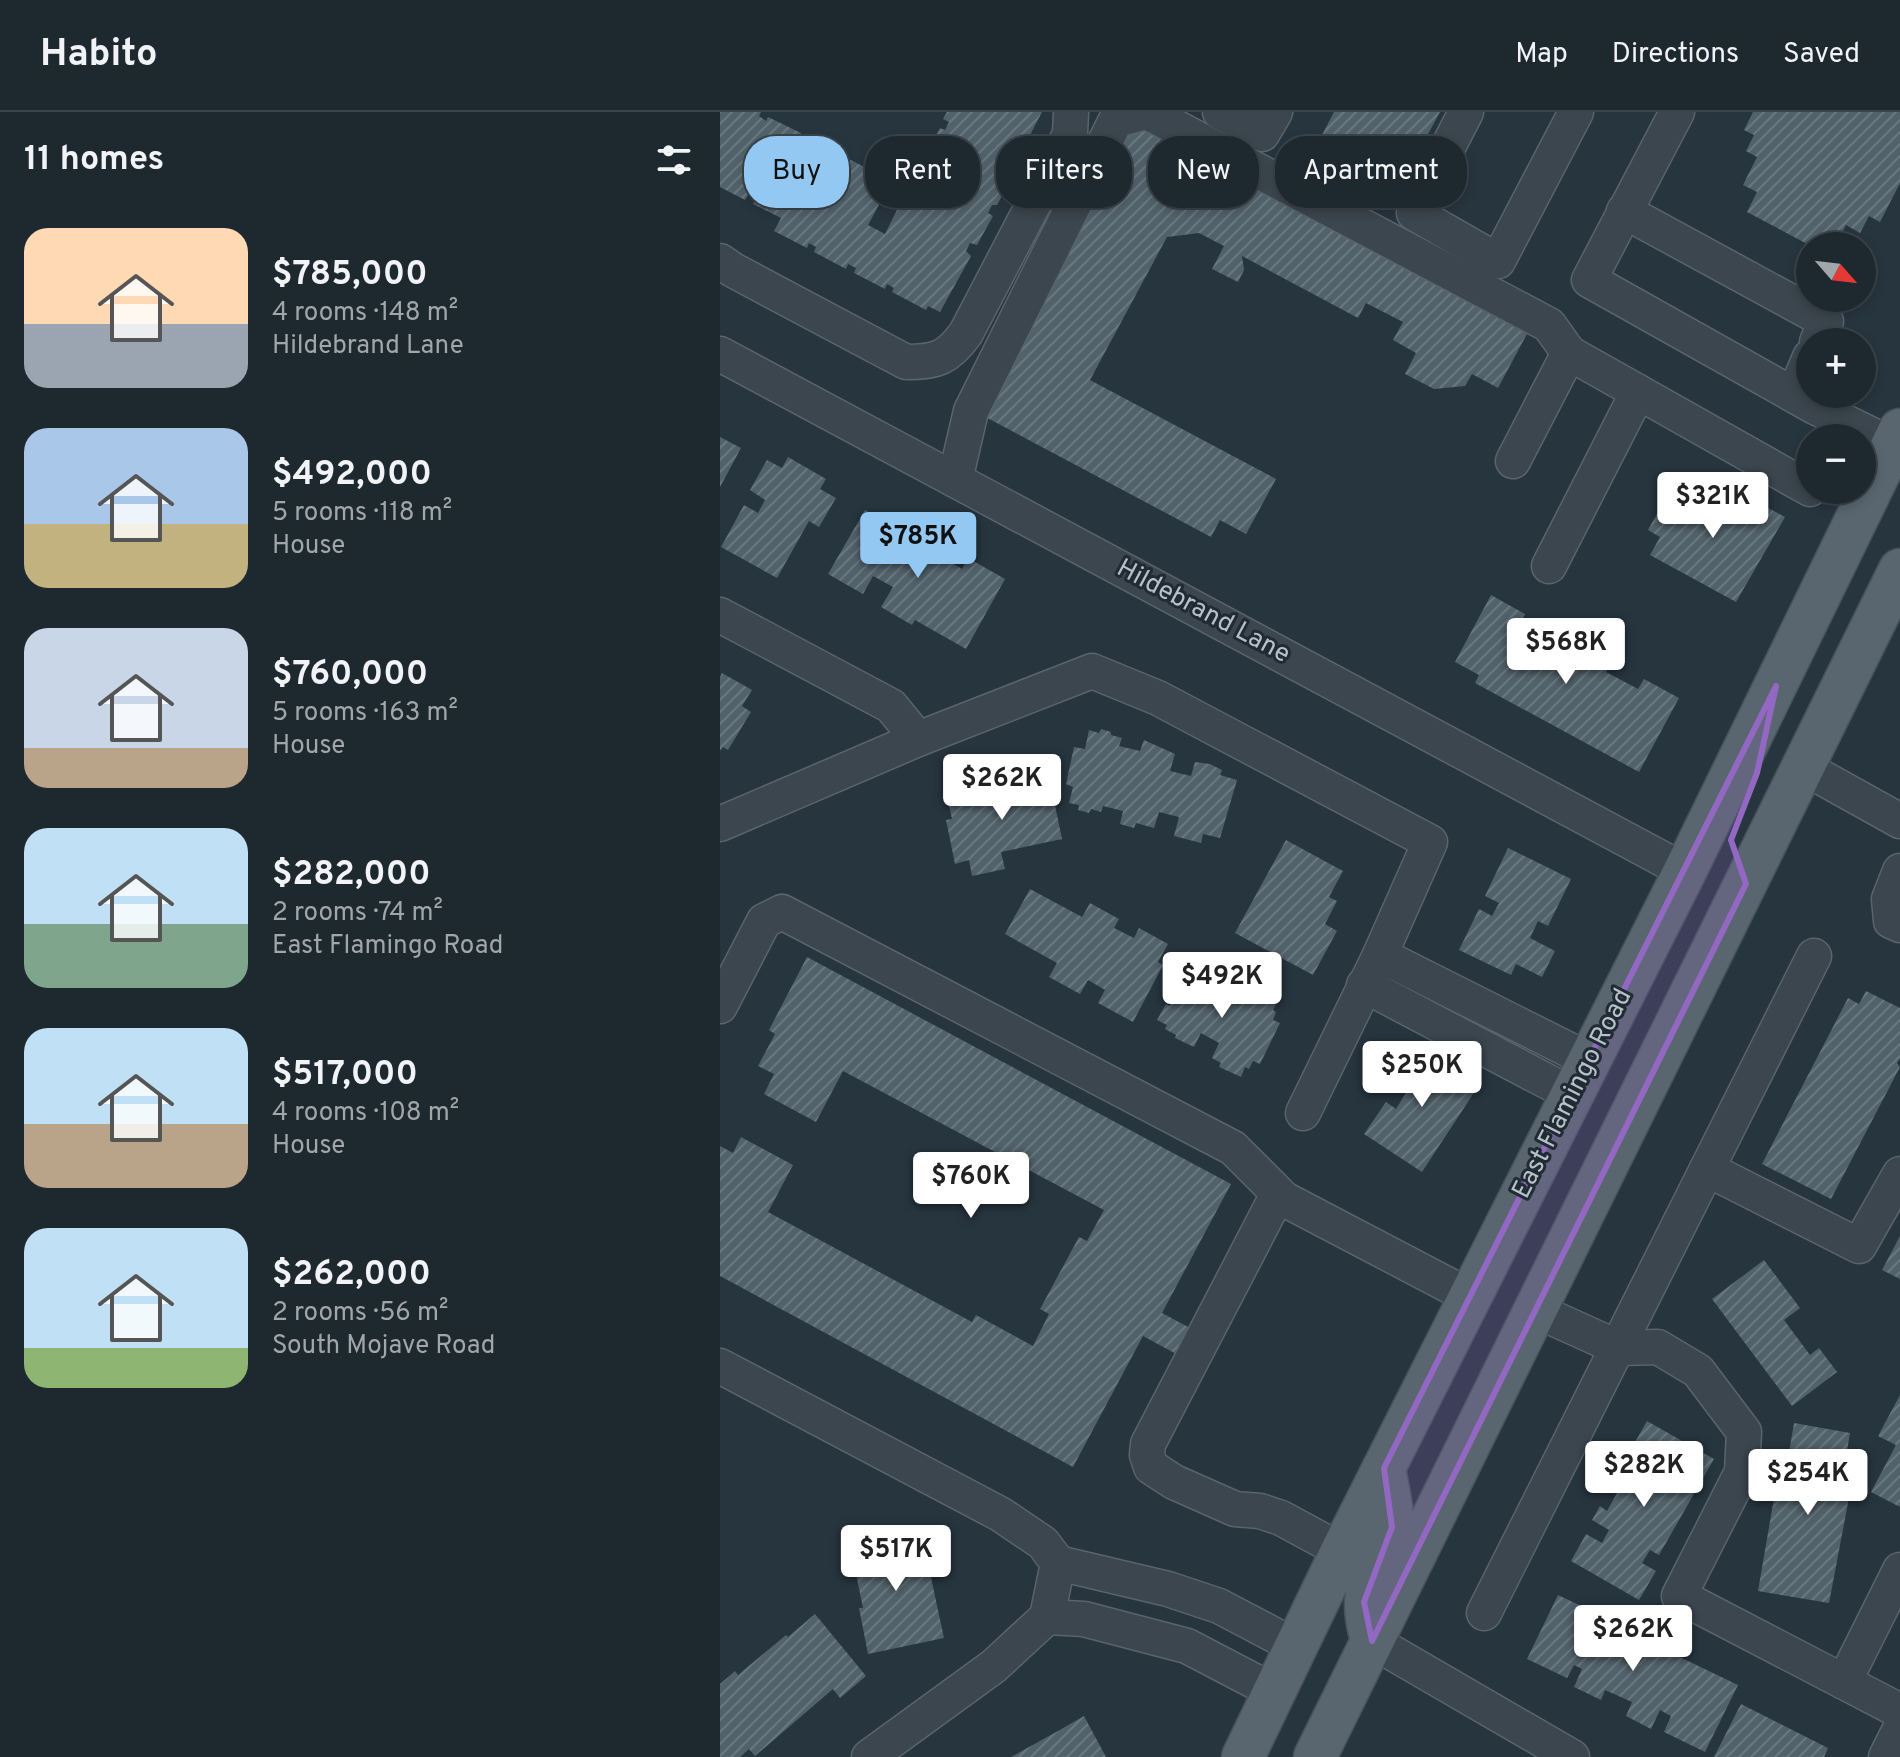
<!DOCTYPE html>
<html lang="en">
<head>
<meta charset="utf-8">
<style>
	body { margin:0; font-family:Overpass,sans-serif; background:#253037; color:#f1f3f6; height:100vh; display:flex; flex-direction:column; font-size:30px; white-space:nowrap }
	* { box-sizing:border-box; margin:0 }
	p { font-size:26px; color:#a0a6aa }
	.icon { flex:none; width:44px; height:44px; fill:none; stroke:currentColor; stroke-width:2; stroke-linecap:round; stroke-linejoin:round }
	.map { position:relative; flex:1; overflow:hidden }
	.sheet { display:flex; flex-direction:column; background:#1d282f; width:720px }
	.sheet>* { flex:none }
	.banner { position:absolute; left:24px; top:24px; width:760px; height:72px; display:flex; gap:16px }
	.needle { width:52px; rotate:118deg }
	.controls { position:absolute; left:1076px; top:120px; display:grid; gap:16px }
	.controls a { display:grid; place-items:center; width:80px; height:80px; border-radius:50%; background:#1d282f; box-shadow:0 4px 12px #0003,0 0 0 2px #3b444b; font-size:40px }
	.price { position:absolute; translate:-50% -68px; padding:0 18px; border-radius:8px; background:#fff; color:#222; font-size:26px; line-height:52px; filter:drop-shadow(0 2px 4px #0008) }
	.price::after { content:''; position:absolute; left:50%; top:48px; width:24px; height:18px; margin-left:-12px; background:inherit; clip-path:polygon(0 0,100% 0,50% 100%) }
	.price.on { background:#93c8f2; color:#111 }
	ul { padding:0; list-style:none }
	li { display:flex; align-items:center; gap:24px; height:200px; padding:0 24px }
	li span { display:grid; place-items:center; flex:none; width:224px; height:160px; border-radius:24px; color:#555 }
	li>.icon { margin-inline-start:auto }
	span .icon { width:96px; height:96px; fill:#fffc; stroke-width:1 }
	li b { font-size:34px }
	h2 { display:flex; justify-content:space-between; align-items:center; height:96px; padding:0 24px; font-size:34px }
	.chip { padding:0 28px; border-radius:32px; background:#1d282f; box-shadow:0 4px 12px #0003,0 0 0 2px #3b444b; font-size:28px; line-height:72px }
	.chip.on { background:#93c8f2; color:#111 }
	header { display:flex; align-items:center; gap:48px; box-sizing:border-box; height:112px; padding:0 40px; background:#1d282f; border-bottom:2px solid #3b444b }
	header strong { font-size:38px }
	nav { display:flex; gap:44px; margin-inline-start:auto; font-size:28px }
	main { display:flex; flex:1; min-height:0 }
	.map>svg:first-child { display:block }
	.building { fill:url(#building-hatch) }
	.lines { fill:none; stroke-linecap:round; stroke-linejoin:round }
	.minor-casing { stroke:#59646c; stroke-width:37 }
	.major-casing { stroke:#47525b; stroke-width:45 }
	.minor { stroke:#3b464f; stroke-width:34 }
	.major { stroke:#59666f; stroke-width:42 }
	.marked { fill:#9368c3; fill-opacity:0.2; stroke:#9368c3; stroke-width:6; stroke-linejoin:round }
	.labels { text-anchor:middle; dominant-baseline:central; stroke-width:6; stroke-linejoin:round; paint-order:stroke }
	.street-label { font-size:26px; fill:#b7c1c9; stroke:#202b34 }
</style>
</head>
<body>
<header>
<strong>Habito</strong>
<nav><a>Map</a><a>Directions</a><a>Saved</a></nav>
</header>
<main>
<section class="sheet">
<h2>11 homes<svg class="icon" aria-label="filters" viewBox="0 0 24 24"><path d="M4 7h16M4 17h16"/><circle cx="9" cy="7" r="2"/><circle cx="15" cy="17" r="2"/></svg></h2>
<ul>
<li><span style="background:linear-gradient(#ffd9b3 60%,#9aa5b1 0)"><svg class="icon" aria-label="home" viewBox="0 0 24 24"><path d="M3 11l9-7 9 7M6 9v11h12V9"/></svg></span><div><b>$785,000</b><p>4 rooms · 148 m²</p><p>Hildebrand Lane</p></div></li>
<li><span style="background:linear-gradient(#a9c7e8 60%,#c2b280 0)"><svg class="icon" aria-label="home" viewBox="0 0 24 24"><path d="M3 11l9-7 9 7M6 9v11h12V9"/></svg></span><div><b>$492,000</b><p>5 rooms · 118 m²</p><p>House</p></div></li>
<li><span style="background:linear-gradient(#c9d6e8 75%,#b9a48a 0)"><svg class="icon" aria-label="home" viewBox="0 0 24 24"><path d="M3 11l9-7 9 7M6 9v11h12V9"/></svg></span><div><b>$760,000</b><p>5 rooms · 163 m²</p><p>House</p></div></li>
<li><span style="background:linear-gradient(#bfe0f5 60%,#7fa58c 0)"><svg class="icon" aria-label="home" viewBox="0 0 24 24"><path d="M3 11l9-7 9 7M6 9v11h12V9"/></svg></span><div><b>$282,000</b><p>2 rooms · 74 m²</p><p>East Flamingo Road</p></div></li>
<li><span style="background:linear-gradient(#bfe0f5 60%,#b9a48a 0)"><svg class="icon" aria-label="home" viewBox="0 0 24 24"><path d="M3 11l9-7 9 7M6 9v11h12V9"/></svg></span><div><b>$517,000</b><p>4 rooms · 108 m²</p><p>House</p></div></li>
<li><span style="background:linear-gradient(#bfe0f5 75%,#8fb573 0)"><svg class="icon" aria-label="home" viewBox="0 0 24 24"><path d="M3 11l9-7 9 7M6 9v11h12V9"/></svg></span><div><b>$262,000</b><p>2 rooms · 56 m²</p><p>South Mojave Road</p></div></li>
</ul>
</section>
<div class="map">
<svg width="1180" height="1645" viewBox="0 0 1180 1645">
	<defs>
		<pattern id="building-hatch" width="6" height="6" patternUnits="userSpaceOnUse" patternTransform="scale(2)"><rect width="6" height="6" fill="#52626b"/><path d="M-1 1l2-2M0 6l6-6M5 7l2-2" fill="none" stroke="#69777f"/></pattern>
	</defs>
	<rect width="100%" height="100%" fill="#27353f"/>
	<g class="building">
		<polygon points="0,0 41,0 39,4 46,9 48,5 81,21 79,26 87,30 89,26 120,42 119,47 126,51 129,47 160,63 157,68 169,74 148,113 165,122 179,94 185,96 188,89 184,86 200,55 204,57 208,50 204,47 212,30 220,16 225,18 229,10 223,7 227,0 322,0 310,23 314,25 306,39 300,49 297,47 288,61 293,65 277,93 272,93 268,101 273,104 257,133 250,131 246,139 251,144 220,200 208,194 206,198 172,180 174,176 167,172 165,177 134,161 136,156 128,152 126,157 94,140 96,135 89,131 87,136 54,119 61,106 33,92 35,87 28,83 25,88 0,75"/>
		<polygon points="614,0 720,0 671,90 590,46"/>
		<polygon points="1033,0 1180,0 1180,71 1160,110 1149,104 1140,121 1126,113 1115,134 1091,134 1027,100 1037,80 1023,73 1037,45 1026,39 1034,23 1024,18"/>
		<polygon points="427,15 744,168 736,184 807,222 778,276 752,262 745,274 714,277 685,262 696,241 673,228 683,210 646,191 638,206 522,144 524,158 518,170 492,157 504,134 479,121 447,125 370,268 556,367 526,422 500,408 491,425 260,302 412,17"/>
		<polygon points="0,325 21,336 0,375"/>
		<polygon points="68,345 106,367 100,377 116,386 99,415 89,409 57,466 1,435 24,393 38,401 45,388 30,378 47,348 62,356"/>
		<polygon points="966,374 1020,403 1029,386 1065,405 1016,490 930,443 940,425 928,418 949,380 960,385"/>
		<polygon points="145,398 178,417 170,430 189,441 199,422 228,438 224,446 242,457 248,446 285,467 246,537 195,508 192,513 161,495 173,475 153,464 143,482 108,462"/>
		<polygon points="771,483 805,502 798,514 830,531 837,519 892,549 886,560 918,577 924,567 959,586 919,660 755,571 759,563 735,550"/>
		<polygon points="2,561 32,578 22,594 31,600 8,638 3,635 0,639 0,565"/>
		<polygon points="381,617 391,620 391,623 402,626 399,634 420,639 424,628 455,642 450,659 471,664 475,650 490,652 502,658 500,663 517,668 500,726 483,722 481,731 454,724 459,705 439,700 434,716 416,711 414,716 400,712 403,699 383,694 381,700 371,697 369,701 358,698 359,693 349,691 353,675 346,672 354,635 365,637 369,618 379,621"/>
		<polygon points="328,660 342,727 281,740 285,757 252,764 249,748 235,752 226,708 232,707 227,685 260,678 264,693 279,690 275,671"/>
		<polygon points="566,728 623,759 609,785 617,789 605,812 617,819 593,863 515,821"/>
		<polygon points="788,736 851,767 828,814 818,809 810,826 835,839 822,865 796,852 791,863 739,838 759,797 772,804 779,791 765,784"/>
		<polygon points="310,777 362,805 370,791 399,807 394,816 414,826 419,816 448,832 438,850 443,853 413,910 378,891 385,878 368,868 360,882 329,865 337,851 285,822"/>
		<polygon points="87,845 511,1072 442,1201 472,1217 458,1243 423,1224 353,1355 0,1164 0,1034 13,1041 21,1025 73,1053 48,1100 252,1210 256,1203 313,1234 329,1202 320,1197 359,1125 367,1129 384,1098 123,959 96,1010 44,982 54,962 38,954 55,922 49,918"/>
		<polygon points="463,857 478,863 479,861 488,865 490,862 506,869 499,883 518,893 526,877 535,882 538,877 558,887 553,898 556,900 553,908 560,911 540,952 533,949 529,957 525,955 521,965 499,955 501,951 492,946 499,931 481,921 474,935 455,926 456,923 445,917 447,913 437,908 446,892 450,894 460,874 456,872"/>
		<polygon points="1146,879 1180,896 1180,946 1177,951 1180,955 1111,1087 1042,1052 1128,886 1139,892"/>
		<polygon points="709,937 745,961 742,966 757,976 702,1060 644,1022 666,990 676,997 686,981 669,970 689,941 701,948"/>
		<polygon points="1180,1124 1180,1167 1162,1158"/>
		<polygon points="1044,1148 1080,1196 1064,1208 1090,1243 1099,1236 1117,1260 1072,1294 992,1187"/>
		<polygon points="1180,1283 1180,1395 1151,1380 1176,1333 1158,1324"/>
		<polygon points="927,1309 994,1347 939,1443 930,1438 922,1451 936,1459 919,1488 851,1449 866,1422 882,1431 889,1418 872,1408 880,1394 887,1399 902,1372 894,1367"/>
		<polygon points="1074,1311 1130,1321 1122,1368 1132,1370 1109,1491 1038,1479 1058,1363 1065,1364"/>
		<polygon points="201,1419 224,1526 148,1542 139,1496 143,1496 130,1433"/>
		<polygon points="838,1483 918,1521 913,1532 935,1542 939,1535 1018,1573 985,1640 944,1620 951,1604 940,1598 931,1617 906,1604 912,1590 885,1578 881,1588 854,1575 862,1557 854,1553 847,1566 807,1547"/>
		<polygon points="95,1502 146,1564 120,1586 113,1577 35,1644 29,1637 20,1645 0,1645 0,1572 15,1559 18,1563 66,1523 68,1525"/>
		<polygon points="1021,1592 1108,1636 1104,1645 994,1645"/>
		<polygon points="364,1604 386,1645 291,1645 338,1619"/>
	</g>
	<g class="lines">
		<defs>
			<g id="minor">
				<polyline points="427,0 829,213 849,241"/>
				<polyline points="500,0 542,22 555,0"/>
				<polyline points="746,0 694,101 778,149 856,0"/>
				<polyline points="957,0 869,168 1095,295 1172,333"/>
				<polyline points="904,99 1106,209 1097,230"/>
				<path d="M0,149l13,9 173,92c31,0 42,-4 60,-29l104,-199 1,-22"/>
				<polyline points="0,242 965,759"/>
				<polyline points="1074,283 1090,245"/>
				<polyline points="793,349 849,241 1090,377"/>
				<polyline points="235,368 251,299 396,8 426,0"/>
				<polyline points="829,454 918,280"/>
				<polyline points="0,503 171,594 198,627"/>
				<polyline points="1083,655 1180,709"/>
				<polyline points="0,712 198,627 372,559 438,586 710,730 660,843 583,1001"/>
				<polyline points="1180,759 1169,787 1171,809 1180,813"/>
				<polyline points="660,843 869,948"/>
				<polyline points="1094,844 987,1057 1139,1134 1180,1062"/>
				<polyline points="644,873 853,983"/>
				<polyline points="0,894 44,809 62,800 513,1036 564,1087 751,1185"/>
				<polyline points="558,1082 428,1332 427,1343 431,1355 454,1370 515,1397 540,1399 561,1406 622,1439"/>
				<polyline points="815,1198 899,1236 938,1235 978,1259 1024,1320 1022,1360 959,1484 1180,1599"/>
				<polyline points="0,1254 280,1402 323,1431 338,1451 327,1505 274,1554 149,1645"/>
				<polyline points="338,1451 448,1477 499,1494 575,1534"/>
				<polyline points="764,1501 987,1057"/>
				<polyline points="327,1505 364,1507 467,1534 555,1580"/>
				<polyline points="652,1529 852,1645"/>
				<polyline points="1124,1570 1180,1458"/>
				<polyline points="1166,1645 1180,1617"/>
			</g>
			<g id="major">
				<path d="M651,1524c-15,-52 7,-61 20,-106 4,-14 -5,-47 -7,-62"/>
				<polyline points="523,1645 622,1439 965,759 1180,318"/>
				<polyline points="595,1645 1180,458"/>
			</g>
		</defs>
		<use href="#minor" class="minor-casing"/>
		<use href="#major" class="major-casing"/>
		<use href="#minor" class="minor"/>
		<use href="#major" class="major"/>
	</g>
	<path class="marked" d="M1056,574l-19,87 -26,67 15,44 -374,757 -8,-39 28,-75 -8,-59z"/>
	<g class="labels">
		<g class="street-label">
			<text transform="translate(483 500) rotate(28)">Hildebrand Lane</text>
			<text transform="translate(853 982) rotate(-63)">East Flamingo Road</text>
		</g>
	</g>
</svg>
<div class="controls">
<a><svg class="needle" viewBox="-14 -14 28 28"><path d="M0-13l5 13h-10z" fill="#e53935"/><path d="M0 13l5-13h-10z" fill="#a0a6aa"/></svg></a>
<a>+</a>
<a>−</a>
</div>
<b class="price" style="left:993px;top:428px">$321K</b>
<b class="price on" style="left:198px;top:468px">$785K</b>
<b class="price" style="left:846px;top:574px">$568K</b>
<b class="price" style="left:282px;top:710px">$262K</b>
<b class="price" style="left:502px;top:908px">$492K</b>
<b class="price" style="left:702px;top:997px">$250K</b>
<b class="price" style="left:251px;top:1108px">$760K</b>
<b class="price" style="left:924px;top:1397px">$282K</b>
<b class="price" style="left:1088px;top:1405px">$254K</b>
<b class="price" style="left:176px;top:1481px">$517K</b>
<b class="price" style="left:913px;top:1561px">$262K</b>
<div class="banner">
<a class="chip on">Buy</a>
<a class="chip">Rent</a>
<a class="chip">Filters</a>
<a class="chip">New</a>
<a class="chip">Apartment</a>
</div>
</div>
</main>
</body>
</html>
